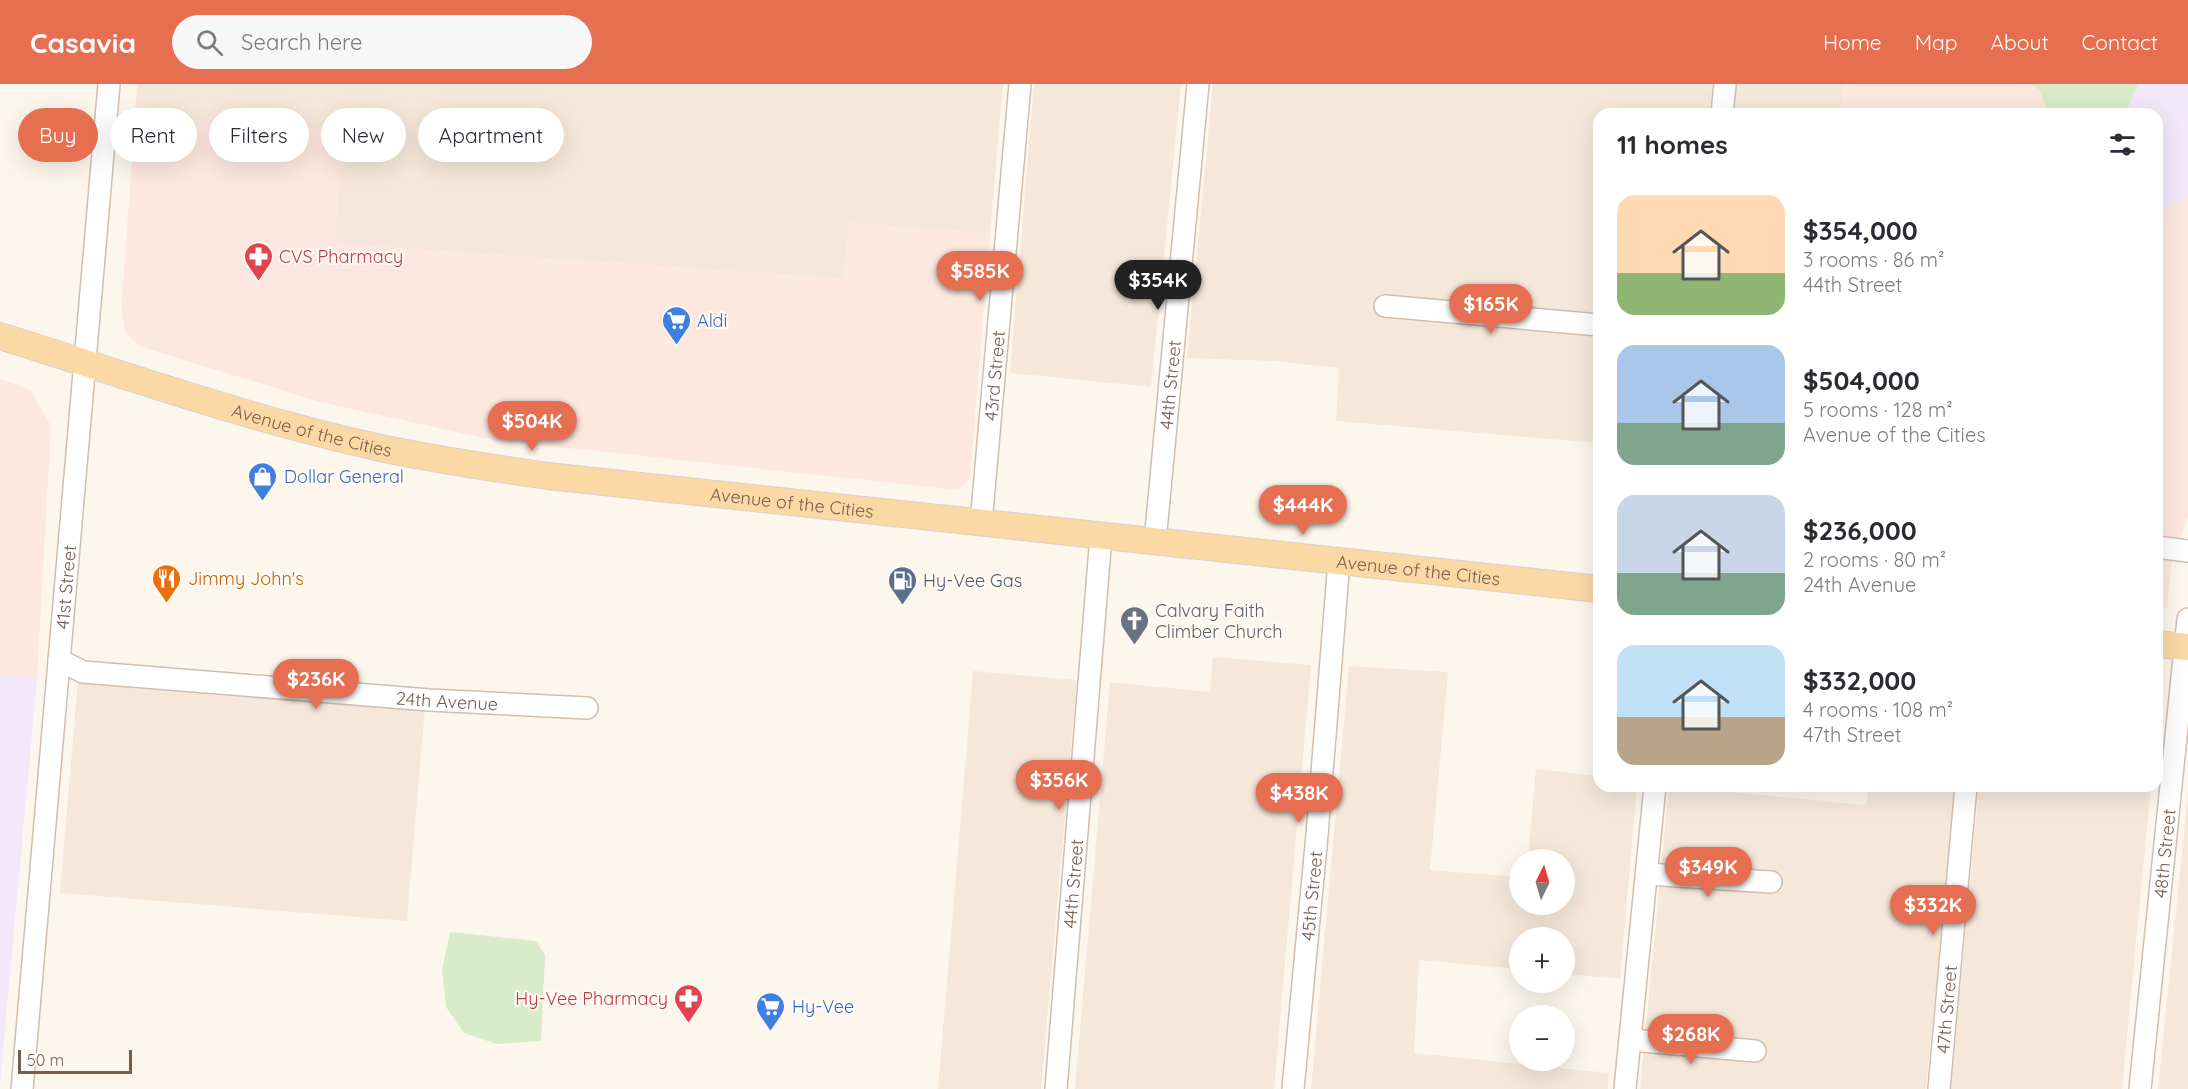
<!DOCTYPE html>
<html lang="en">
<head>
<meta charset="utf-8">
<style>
	body { margin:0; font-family:Quicksand,sans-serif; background:#f7f7f7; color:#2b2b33; height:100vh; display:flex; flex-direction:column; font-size:22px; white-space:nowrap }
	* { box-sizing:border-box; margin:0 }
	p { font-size:20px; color:#7c7c81 }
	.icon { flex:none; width:33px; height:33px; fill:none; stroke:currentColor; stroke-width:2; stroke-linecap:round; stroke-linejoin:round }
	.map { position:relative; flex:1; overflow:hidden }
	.details { position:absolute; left:1593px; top:24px; width:570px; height:684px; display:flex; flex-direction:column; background:#fff; border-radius:18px; box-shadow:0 6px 24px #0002 }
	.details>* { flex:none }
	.guide { position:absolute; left:18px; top:24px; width:570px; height:54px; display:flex; gap:12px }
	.needle { width:39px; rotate:5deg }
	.controls { position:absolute; left:1509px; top:765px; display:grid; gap:12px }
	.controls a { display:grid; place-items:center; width:66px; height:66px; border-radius:50%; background:#fff; box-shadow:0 6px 24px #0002; font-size:30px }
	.scale { position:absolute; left:18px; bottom:15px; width:114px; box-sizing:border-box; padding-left:6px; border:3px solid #7a5c4d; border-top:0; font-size:16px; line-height:21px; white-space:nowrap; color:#7a5c4d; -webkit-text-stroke:4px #fffaf3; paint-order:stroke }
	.price { position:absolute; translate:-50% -51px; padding:0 14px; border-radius:21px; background:#e76f51; color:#fff; font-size:20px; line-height:39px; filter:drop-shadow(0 2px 3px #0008) }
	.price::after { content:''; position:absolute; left:50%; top:36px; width:18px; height:14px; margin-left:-9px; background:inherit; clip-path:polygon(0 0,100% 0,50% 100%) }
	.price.on { background:#222; color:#fff }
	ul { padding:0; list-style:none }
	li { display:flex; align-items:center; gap:18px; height:150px; padding:0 24px }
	li span { display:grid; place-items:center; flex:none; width:168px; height:120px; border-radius:18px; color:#555 }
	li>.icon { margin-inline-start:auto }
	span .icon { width:72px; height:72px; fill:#fffc; stroke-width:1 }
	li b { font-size:26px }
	h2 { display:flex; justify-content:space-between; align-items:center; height:72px; padding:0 24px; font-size:26px }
	.tag { padding:0 21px; border-radius:27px; background:#fff; box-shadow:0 6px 24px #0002; font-size:21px; line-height:54px }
	.tag.on { background:#e76f51; color:#fff }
	header { display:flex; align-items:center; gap:36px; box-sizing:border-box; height:84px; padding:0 30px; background:#e76f51; color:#fff }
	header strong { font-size:28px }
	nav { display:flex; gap:33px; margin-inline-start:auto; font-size:21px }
	.search { width:420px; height:54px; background:#f7f7f7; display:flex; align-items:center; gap:15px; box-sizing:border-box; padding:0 21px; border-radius:33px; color:#7c7c81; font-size:22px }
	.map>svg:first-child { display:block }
	.residential { fill:#f5e8da }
	.commercial { fill:#fde8e0 }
	.education { fill:#f3e8fa }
	.green { fill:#d8ecc9 }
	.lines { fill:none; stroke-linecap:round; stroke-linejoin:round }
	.minor-casing { stroke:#d1beb0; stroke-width:24 }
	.major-casing { stroke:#dad1cd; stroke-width:28 }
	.minor { stroke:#fff; stroke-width:21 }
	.major { stroke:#fbd9a5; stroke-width:26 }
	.labels { text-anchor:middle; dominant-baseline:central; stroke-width:4.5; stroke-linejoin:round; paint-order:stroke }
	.health-label { font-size:18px; fill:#be3a42; stroke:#fffaf3; text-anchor:start }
	.shop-label { font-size:18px; fill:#366cbe; stroke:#fffaf3; text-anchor:start }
	.street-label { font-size:18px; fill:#7a5c4d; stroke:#fffaf3 }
	.food-label { font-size:18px; fill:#c56008; stroke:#fffaf3; text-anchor:start }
	.service-label { font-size:18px; fill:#4e5e75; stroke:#fffaf3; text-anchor:start }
	.worship-label { font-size:18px; fill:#5b616d; stroke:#fffaf3; text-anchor:start }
</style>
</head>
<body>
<header>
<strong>Casavia</strong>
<div class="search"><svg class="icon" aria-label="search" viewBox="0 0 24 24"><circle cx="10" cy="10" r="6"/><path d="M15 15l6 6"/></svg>Search here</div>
<nav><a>Home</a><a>Map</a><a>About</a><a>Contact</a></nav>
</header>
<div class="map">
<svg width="2188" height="1005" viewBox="0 0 2188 1005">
	<rect width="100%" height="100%" fill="#fdf6ec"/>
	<g class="residential">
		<polygon points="137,0 1003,0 990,150 849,139 844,195 336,160 135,33"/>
		<polygon points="1034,0 1181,0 1151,303 1010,289"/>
		<polygon points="1213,0 1844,0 1842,30 1599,30 1599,359 1336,337 1339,284 1274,277 1187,274"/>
		<polygon points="1213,573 1311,581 1274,1005 1075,1005 1110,598 1210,608"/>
		<polygon points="1349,582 1448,588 1430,786 1519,793 1520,820 1564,820 1564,776 1528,775 1536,685 1599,692 1599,702 1637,702 1620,895 1565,890 1564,854 1520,854 1519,885 1419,876 1414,969 1609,989 1608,1005 1311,1005"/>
		<polygon points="973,587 1077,596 1041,1005 938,1005"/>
		<polygon points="78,597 425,623 407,837 60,809"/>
		<polygon points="1669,702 1866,721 1869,702 1956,702 1926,1005 1640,1005"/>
		<polygon points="1979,702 2151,702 2122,1005 1951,1005"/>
		<polygon points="2188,709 2188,1005 2158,1005"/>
	</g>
	<g class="commercial">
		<polygon points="1844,0 2050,0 2061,30 1842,30"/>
		<polygon points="135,33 341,46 336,160 843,195 849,139 990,150 970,394 958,406 493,356 320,318 142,263 133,257 125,246 121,226"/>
		<polygon points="2188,110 2188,432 2171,482 2167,525 2157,524 2157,130"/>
		<polygon points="0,295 31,306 51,342 37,595 0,592"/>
	</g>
	<g class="education">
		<polygon points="2050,0 2188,0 2188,110 2157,130 2157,30 2061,30"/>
		<polygon points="0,592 37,595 0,1000"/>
	</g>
	<g class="green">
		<polygon points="2030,0 2138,0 2125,30 2048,30 2040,7"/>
		<polygon points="2157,98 2161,152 2157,160"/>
		<polygon points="450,848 536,857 545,871 541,957 497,960 464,949 446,923 442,886"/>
	</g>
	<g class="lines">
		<defs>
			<g id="minor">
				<polyline points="1722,30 1725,0"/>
				<polyline points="1385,222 1599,241"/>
				<path id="s1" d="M981,439l39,-439"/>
				<path id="s2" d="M1155,458l43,-458"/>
				<polyline points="2157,463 2188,467"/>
				<path id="s3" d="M59,576l24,12 346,28 158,8"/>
				<polyline points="1647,790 1771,798"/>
				<polyline points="1631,956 1755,967"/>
				<path id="s4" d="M22,1005c27,-335 60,-670 87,-1005"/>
				<path id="s5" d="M1056,1005l45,-553"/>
				<path id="s6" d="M1293,1005l24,-254 22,-274"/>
				<polyline points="1625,1005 1655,702"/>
				<path id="s7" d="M1939,1005l27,-303"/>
				<path id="s8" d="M2140,1005l48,-470"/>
			</g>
			<g id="major">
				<path id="s9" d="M0,252c126,39 252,84 381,112 55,12 111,20 167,28l1051,113"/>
				<polyline points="2157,560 2188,563"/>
			</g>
		</defs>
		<use href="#minor" class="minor-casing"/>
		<use href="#major" class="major-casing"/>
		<use href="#minor" class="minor"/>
		<use href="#major" class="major"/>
	</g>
	<defs>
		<symbol id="pharmacy-pin" viewBox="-11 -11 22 30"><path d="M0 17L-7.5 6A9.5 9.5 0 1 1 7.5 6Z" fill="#e0444e" stroke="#fffaf3"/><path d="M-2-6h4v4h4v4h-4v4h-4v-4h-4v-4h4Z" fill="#fff"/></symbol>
		<symbol id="supermarket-pin" viewBox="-11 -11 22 30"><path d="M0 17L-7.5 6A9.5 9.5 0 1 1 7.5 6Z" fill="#3f7fe0" stroke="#fffaf3"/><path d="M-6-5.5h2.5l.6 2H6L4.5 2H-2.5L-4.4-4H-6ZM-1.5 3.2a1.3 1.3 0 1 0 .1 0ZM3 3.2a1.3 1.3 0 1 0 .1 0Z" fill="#fff"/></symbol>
		<symbol id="shop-pin" viewBox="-11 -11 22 30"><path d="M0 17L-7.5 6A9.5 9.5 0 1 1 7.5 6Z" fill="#3f7fe0" stroke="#fffaf3"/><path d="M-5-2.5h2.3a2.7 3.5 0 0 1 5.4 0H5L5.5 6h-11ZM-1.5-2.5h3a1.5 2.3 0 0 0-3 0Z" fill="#fff"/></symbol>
		<symbol id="restaurant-pin" viewBox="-11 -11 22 30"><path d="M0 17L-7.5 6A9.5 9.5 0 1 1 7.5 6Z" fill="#e8710a" stroke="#fffaf3"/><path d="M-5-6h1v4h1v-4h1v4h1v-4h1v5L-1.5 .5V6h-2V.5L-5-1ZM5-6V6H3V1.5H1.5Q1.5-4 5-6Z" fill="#fff"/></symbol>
		<symbol id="fuel-pin" viewBox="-11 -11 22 30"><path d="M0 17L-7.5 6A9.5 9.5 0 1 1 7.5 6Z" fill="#5c6f8a" stroke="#fffaf3"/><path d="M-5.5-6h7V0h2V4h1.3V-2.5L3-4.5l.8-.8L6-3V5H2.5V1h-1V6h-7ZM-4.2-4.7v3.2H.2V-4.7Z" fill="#fff"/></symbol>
		<symbol id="church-pin" viewBox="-11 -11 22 30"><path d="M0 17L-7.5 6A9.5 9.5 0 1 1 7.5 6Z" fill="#6b7280" stroke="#fffaf3"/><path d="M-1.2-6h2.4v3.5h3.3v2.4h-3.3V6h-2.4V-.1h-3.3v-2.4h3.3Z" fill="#fff"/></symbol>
	</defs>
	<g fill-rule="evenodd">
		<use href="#pharmacy-pin" x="242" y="156" width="33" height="45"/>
		<use href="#supermarket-pin" x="660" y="220" width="33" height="45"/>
		<use href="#shop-pin" x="246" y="376" width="33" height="45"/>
		<use href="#restaurant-pin" x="150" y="478" width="33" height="45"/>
		<use href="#fuel-pin" x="886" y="480" width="33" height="45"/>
		<use href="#church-pin" x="1118" y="520" width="33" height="45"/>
		<use href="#pharmacy-pin" x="672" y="898" width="33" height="45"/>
		<use href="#supermarket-pin" x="754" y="906" width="33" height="45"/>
	</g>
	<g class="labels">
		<g class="health-label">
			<text x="279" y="172">CVS Pharmacy</text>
			<text x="668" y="914" text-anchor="end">Hy-Vee Pharmacy</text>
		</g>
		<g class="shop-label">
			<text x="697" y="236">Aldi</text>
			<text x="284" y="392">Dollar General</text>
			<text x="792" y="922">Hy-Vee</text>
		</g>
		<g class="street-label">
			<text stroke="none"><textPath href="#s1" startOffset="148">43rd Street</textPath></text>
			<text stroke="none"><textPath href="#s2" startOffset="158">44th Street</textPath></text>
			<text stroke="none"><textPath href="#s9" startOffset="326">Avenue of the Cities</textPath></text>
			<text stroke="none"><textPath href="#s9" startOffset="812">Avenue of the Cities</textPath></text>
			<text stroke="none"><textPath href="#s9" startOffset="1442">Avenue of the Cities</textPath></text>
			<text stroke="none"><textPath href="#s4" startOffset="504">41st Street</textPath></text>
			<text stroke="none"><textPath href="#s3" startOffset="392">24th Avenue</textPath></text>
			<text stroke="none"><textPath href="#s8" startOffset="237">48th Street</textPath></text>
			<text stroke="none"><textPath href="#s5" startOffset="206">44th Street</textPath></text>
			<text stroke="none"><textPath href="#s6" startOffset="194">45th Street</textPath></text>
			<text stroke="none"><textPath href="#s7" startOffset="80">47th Street</textPath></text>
		</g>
		<g class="food-label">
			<text x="188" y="494">Jimmy John's</text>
		</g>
		<g class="service-label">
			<text x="923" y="496">Hy-Vee Gas</text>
		</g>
		<g class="worship-label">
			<text x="1155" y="526">Calvary Faith<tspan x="1155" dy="21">Climber Church</tspan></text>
		</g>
	</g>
</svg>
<div class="controls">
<a><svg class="needle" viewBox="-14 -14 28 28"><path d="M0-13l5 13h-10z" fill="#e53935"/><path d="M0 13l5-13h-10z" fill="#7c7c81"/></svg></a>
<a>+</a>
<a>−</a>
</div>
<div class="scale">50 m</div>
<b class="price" style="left:980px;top:218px">$585K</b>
<b class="price on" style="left:1158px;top:227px">$354K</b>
<b class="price" style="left:1491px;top:251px">$165K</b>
<b class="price" style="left:532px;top:368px">$504K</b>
<b class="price" style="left:1303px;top:452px">$444K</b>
<b class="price" style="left:316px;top:626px">$236K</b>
<b class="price" style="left:1059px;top:727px">$356K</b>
<b class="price" style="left:1299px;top:740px">$438K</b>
<b class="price" style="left:1708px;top:814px">$349K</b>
<b class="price" style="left:1933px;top:852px">$332K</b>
<b class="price" style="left:1691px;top:981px">$268K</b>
<div class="guide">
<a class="tag on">Buy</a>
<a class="tag">Rent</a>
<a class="tag">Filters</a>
<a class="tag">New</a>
<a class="tag">Apartment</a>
</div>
<section class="details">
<h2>11 homes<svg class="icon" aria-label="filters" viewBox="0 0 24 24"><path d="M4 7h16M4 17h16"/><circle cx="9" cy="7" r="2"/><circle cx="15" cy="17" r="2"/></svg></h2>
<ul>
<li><span style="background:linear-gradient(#ffd9b3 65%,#8fb573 0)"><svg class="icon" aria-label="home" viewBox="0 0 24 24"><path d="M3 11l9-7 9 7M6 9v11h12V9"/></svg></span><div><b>$354,000</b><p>3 rooms · 86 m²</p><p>44th Street</p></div></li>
<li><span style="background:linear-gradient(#a9c7e8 65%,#7fa58c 0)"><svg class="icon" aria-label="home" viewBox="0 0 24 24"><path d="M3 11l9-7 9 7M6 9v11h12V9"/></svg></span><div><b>$504,000</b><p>5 rooms · 128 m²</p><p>Avenue of the Cities</p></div></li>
<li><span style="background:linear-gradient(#c9d6e8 65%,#7fa58c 0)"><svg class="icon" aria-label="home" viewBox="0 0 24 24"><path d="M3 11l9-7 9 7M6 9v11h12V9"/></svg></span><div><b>$236,000</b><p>2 rooms · 80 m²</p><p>24th Avenue</p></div></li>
<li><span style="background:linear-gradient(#bfe0f5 60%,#b9a48a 0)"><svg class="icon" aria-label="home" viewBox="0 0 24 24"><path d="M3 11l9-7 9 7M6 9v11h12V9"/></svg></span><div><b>$332,000</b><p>4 rooms · 108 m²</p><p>47th Street</p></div></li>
</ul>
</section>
</div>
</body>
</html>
